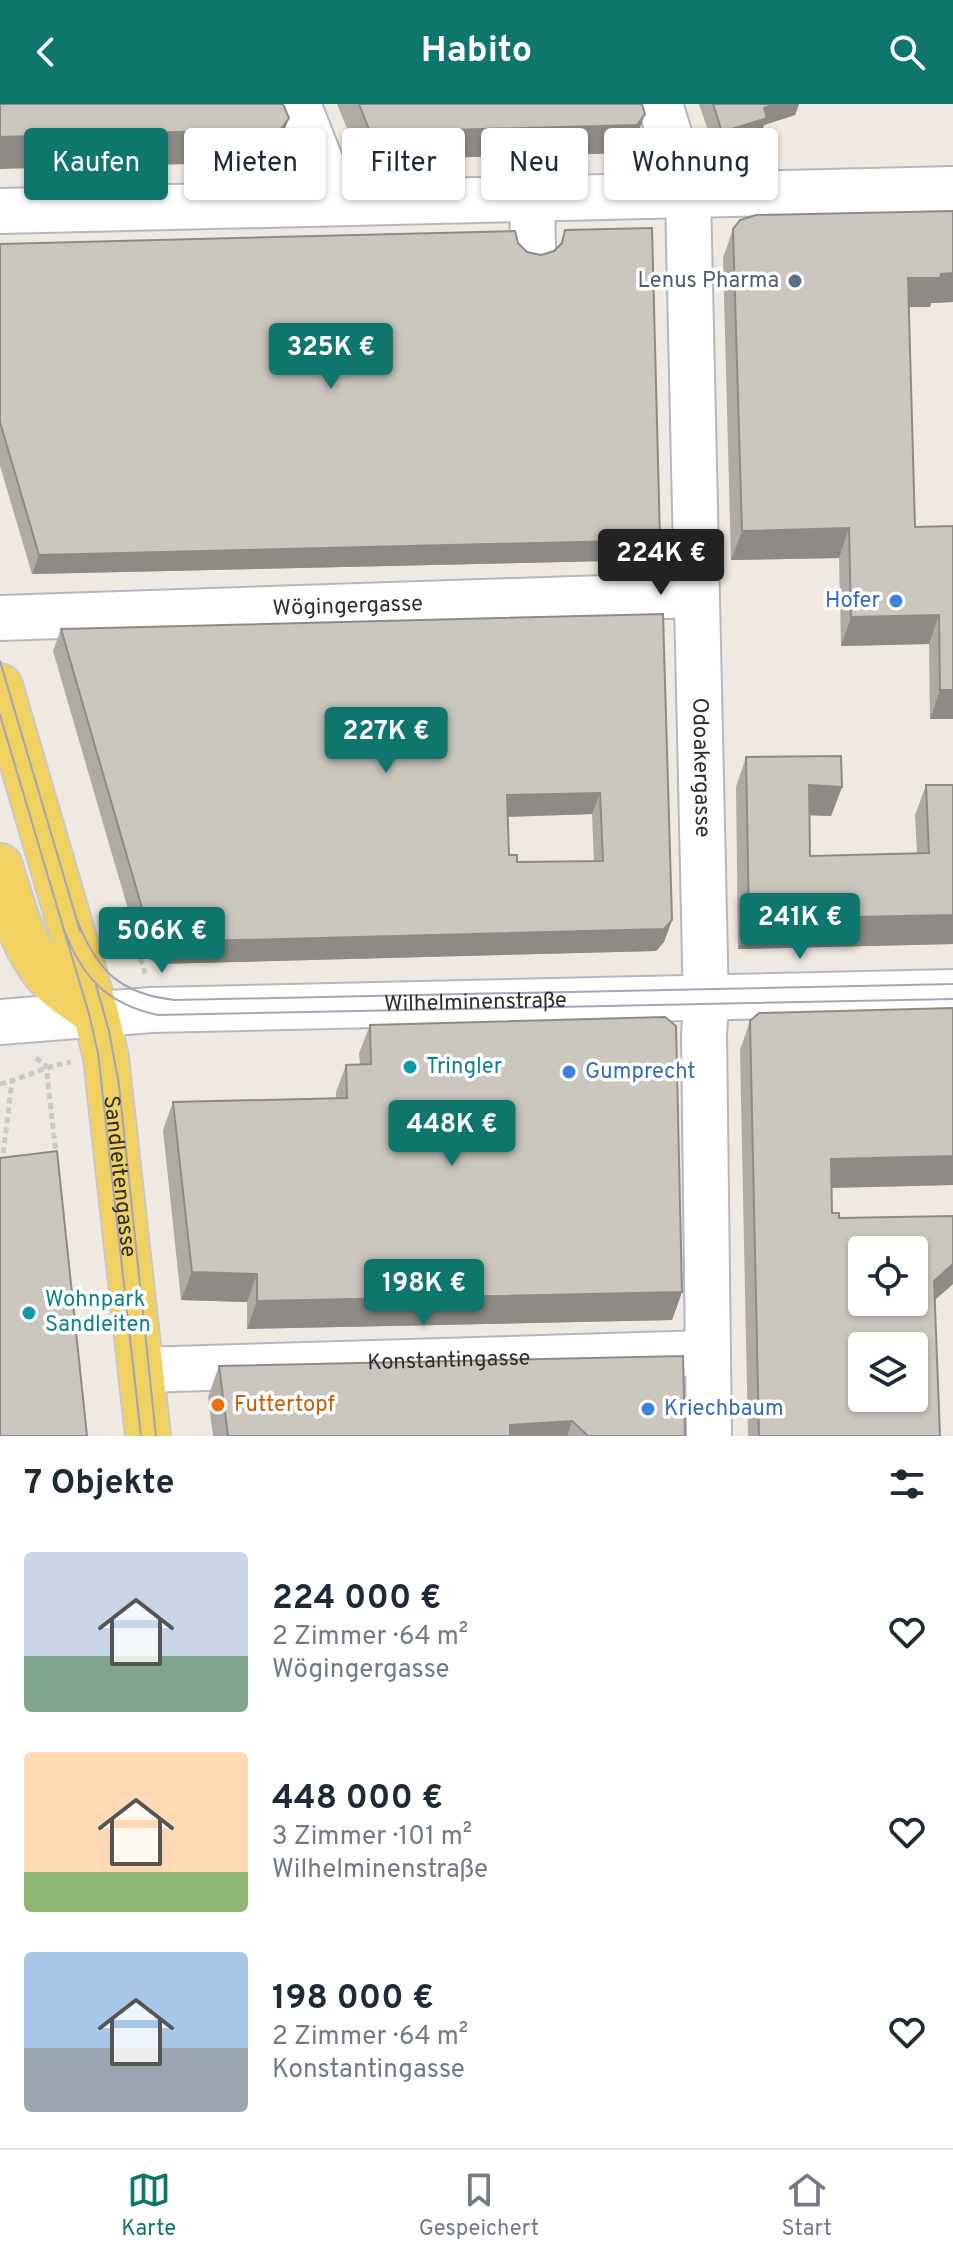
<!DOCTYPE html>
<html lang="de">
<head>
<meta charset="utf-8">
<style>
	body { margin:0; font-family:Overpass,sans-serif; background:#f6f6f7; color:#1f2937; height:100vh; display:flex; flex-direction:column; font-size:30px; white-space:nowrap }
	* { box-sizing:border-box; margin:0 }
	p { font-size:26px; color:#747a83 }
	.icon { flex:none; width:44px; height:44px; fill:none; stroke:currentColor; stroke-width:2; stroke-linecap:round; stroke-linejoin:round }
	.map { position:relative; height:1332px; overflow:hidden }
	.panel { display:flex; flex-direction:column; background:#fff; flex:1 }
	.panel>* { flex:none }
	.banner { position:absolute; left:24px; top:24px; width:906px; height:72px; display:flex; gap:16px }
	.controls { position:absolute; left:848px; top:1132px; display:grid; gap:16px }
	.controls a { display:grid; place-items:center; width:80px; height:80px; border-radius:8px; background:#fff; box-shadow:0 2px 6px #0004; font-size:40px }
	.price { position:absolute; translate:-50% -68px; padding:0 18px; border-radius:8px; background:#0f766e; color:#fff; font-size:26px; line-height:52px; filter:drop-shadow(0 2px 4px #0008) }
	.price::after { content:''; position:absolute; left:50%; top:48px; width:24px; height:18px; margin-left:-12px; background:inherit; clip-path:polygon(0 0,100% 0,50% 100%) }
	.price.current { background:#222; color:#fff }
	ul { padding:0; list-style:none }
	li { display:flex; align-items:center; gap:24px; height:200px; padding:0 24px }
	li span { display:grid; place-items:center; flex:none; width:224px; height:160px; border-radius:8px; color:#555 }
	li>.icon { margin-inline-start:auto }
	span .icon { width:96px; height:96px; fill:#fffc; stroke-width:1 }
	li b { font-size:34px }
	h2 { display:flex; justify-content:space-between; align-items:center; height:96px; padding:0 24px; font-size:34px }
	.pill { padding:0 28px; border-radius:8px; background:#fff; box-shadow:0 2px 6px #0004; font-size:28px; line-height:72px }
	.pill.current { background:#0f766e; color:#fff }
	header { display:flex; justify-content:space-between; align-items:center; height:104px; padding:0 24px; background:#0f766e; color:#fff; font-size:36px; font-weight:700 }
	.tabs { display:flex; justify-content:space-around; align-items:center; height:112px; border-top:2px solid #e0e1e3; background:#fff; font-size:22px; color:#747a83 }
	.tabs a { display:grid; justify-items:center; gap:4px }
	.tabs .current { color:#0f766e }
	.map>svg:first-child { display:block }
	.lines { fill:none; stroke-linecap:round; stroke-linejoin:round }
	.minor-casing { stroke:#b4b7c1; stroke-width:48 }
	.major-casing { stroke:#c9c9c9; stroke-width:48 }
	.path { stroke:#c9c9c9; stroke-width:5; stroke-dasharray:6 4; stroke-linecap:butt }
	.minor { stroke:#fff; stroke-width:44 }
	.major { stroke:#f2d163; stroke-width:44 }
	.tram { stroke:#a3a6b8; stroke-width:2 }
	.wall { fill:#afaba4; fill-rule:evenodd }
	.shaded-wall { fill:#8e8b86 }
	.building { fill:#cbc7bf; stroke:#8e8b86; stroke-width:2; fill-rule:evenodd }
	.service-dot { fill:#5c6f8a; stroke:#fff; stroke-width:3 }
	.shop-dot { fill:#3f7fe0; stroke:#fff; stroke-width:3 }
	.culture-dot { fill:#0f9aa8; stroke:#fff; stroke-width:3 }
	.food-dot { fill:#e8710a; stroke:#fff; stroke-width:3 }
	.labels { text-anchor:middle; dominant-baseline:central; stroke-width:7; stroke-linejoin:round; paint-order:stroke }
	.service-label { font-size:22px; fill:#4e5e75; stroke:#fff; text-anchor:end }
	.shop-label { font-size:22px; fill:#366cbe; stroke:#fff; text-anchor:start }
	.street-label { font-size:22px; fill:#2e2e2e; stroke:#fff }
	.culture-label { font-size:22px; fill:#0d838f; stroke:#fff; text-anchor:start }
	.food-label { font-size:22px; fill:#c56008; stroke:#fff; text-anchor:start }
</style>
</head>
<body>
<header><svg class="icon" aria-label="back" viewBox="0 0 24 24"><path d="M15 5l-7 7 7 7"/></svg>Habito<svg class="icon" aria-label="search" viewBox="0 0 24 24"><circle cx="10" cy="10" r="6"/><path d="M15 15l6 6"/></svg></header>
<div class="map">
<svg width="953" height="1332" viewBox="0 0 953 1332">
	<rect width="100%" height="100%" fill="#efe9e1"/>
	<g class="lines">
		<defs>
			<g id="minor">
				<polyline points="298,0 337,99"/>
				<path id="s1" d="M660,0l28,91 18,810 -2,30 5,401"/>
				<polyline points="532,95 533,146"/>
				<polyline points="0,107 953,85"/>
				<path id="s2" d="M0,514l695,-23"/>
				<path id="s3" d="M0,918l151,-12 802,-18"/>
				<path id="s4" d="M141,1266l566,-17"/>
			</g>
			<g id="major">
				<path id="s5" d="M0,582l96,328 10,44 42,378"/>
				<path d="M0,762c13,41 23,88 56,118 12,11 27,20 40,30"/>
			</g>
		</defs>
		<use href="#minor" class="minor-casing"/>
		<use href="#major" class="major-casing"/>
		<g class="path">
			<polyline points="112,838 127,834 143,860 145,871"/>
			<polyline points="36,954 46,962 56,1050"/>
			<path d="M0,980c25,-6 45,-18 71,-22"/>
			<polyline points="2,1059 12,977"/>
		</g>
		<use href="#minor" class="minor"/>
		<use href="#major" class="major"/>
		<g class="tram">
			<polyline points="0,557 80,827"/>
			<polyline points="0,611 89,910 98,949 141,1332"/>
			<path d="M77,816c20,51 43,74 98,80l778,-16"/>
			<path d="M63,823c18,49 43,77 95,88l795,-16"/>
			<polyline points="96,881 109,927 119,981 156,1332"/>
		</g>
	</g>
	<g class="wall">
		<polygon points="337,0 642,0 635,38 627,49 360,56"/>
		<polygon points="699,0 799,0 795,11 764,21 760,33 715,47"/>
		<polygon points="953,107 953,198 931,199 930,203 909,203 915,423 953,422 953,615 930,615 929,540 841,542 839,454 731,456 723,154 733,125"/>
		<polygon points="565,126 660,436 653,456 32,470 0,362 0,140 518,139 527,148 541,151 554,147 560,141"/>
		<path d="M663,510l9,306 -8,22 -8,9 -499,13 -16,-10 -88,-303 8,-22zM592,710l2,47 -77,1 -8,-7 -1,-38z"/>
		<polygon points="746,653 842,683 831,712 809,711 810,752 917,750 915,711 926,681 953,840 738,845 736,683"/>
		<polygon points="750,917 953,1081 832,1084 832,1109 839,1114 953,1112 953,1180 935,1196 940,1332 748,1332 740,946"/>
		<polygon points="370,921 682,1188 672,1216 247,1225 247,1198 181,1196 163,1026 173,998 336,994 336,988 346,961 360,960 359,949"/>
		<polygon points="219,1262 685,1332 213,1332 208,1293"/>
	</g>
	<g class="shaded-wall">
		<polygon points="776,0 799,0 795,11 764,21 760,33 715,47 722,28 764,4"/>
		<polygon points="645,10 635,38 627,49 360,56 370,28"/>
		<polygon points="289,14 277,47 270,58 0,65 0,33"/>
		<polygon points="953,169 953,198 931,199 930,203 898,203 908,174 941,170"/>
		<polygon points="849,424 839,454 731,456 742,427"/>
		<polygon points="660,436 653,456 32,470 39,451"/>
		<polygon points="939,511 929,540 841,542 851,513"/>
		<polygon points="940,586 953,586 953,615 930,615"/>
		<polygon points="809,681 842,683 831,712 798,711"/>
		<polygon points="600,689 592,710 499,713 507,691"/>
		<polygon points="953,811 953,840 738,845 749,815"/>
		<polygon points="672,816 664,838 656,847 157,860 164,838"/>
		<polygon points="953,1052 953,1081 821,1084 831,1055"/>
		<polygon points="953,1160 953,1180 923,1206 934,1177"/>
		<polygon points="192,1168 257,1170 247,1198 181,1196"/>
		<polygon points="682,1188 672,1216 247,1225 257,1197"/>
		<polygon points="572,1317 567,1332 506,1332 510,1321"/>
	</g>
	<g class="building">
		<polygon points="0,0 283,0 289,14 281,25 0,33"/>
		<polygon points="359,0 642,0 645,10 637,21 370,28"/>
		<polygon points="713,0 776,0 764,4 767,14 722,28"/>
		<polygon points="953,107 953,169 941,170 940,174 908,174 915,423 953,422 953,586 940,586 939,511 851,513 849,424 742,427 733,125 740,116 756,111"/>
		<polygon points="652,124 660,436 39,451 0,318 0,140 515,127 518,139 527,148 541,151 554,147 562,139 565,126"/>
		<path d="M663,510l9,306 -8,9 -500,13 -15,-10 -88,-303zM600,689l3,68 -86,1v-7h-8l-2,-60z"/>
		<polygon points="841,652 842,683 809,681 810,752 929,749 926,681 953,681 953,811 749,815 746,653"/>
		<path d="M953,904v148l-122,3 1,54h7v5l114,-2v48l-19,17 6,155h-181l-9,-415 9,-8zM862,1146h52v52h-52zM862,1242h52v52h-52z"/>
		<polygon points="665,913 676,922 682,1188 257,1197 257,1170 192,1168 173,998 347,994 346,961 371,960 370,921"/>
		<polygon points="57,1047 87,1332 0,1332 0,1054"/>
		<polygon points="683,1252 685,1332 588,1332 572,1317 510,1321 510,1332 228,1332 219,1262"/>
	</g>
	<circle class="service-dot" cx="795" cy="177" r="8"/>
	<g class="shop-dot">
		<circle cx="896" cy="497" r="8"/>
		<circle cx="569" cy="968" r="8"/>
		<circle cx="648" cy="1305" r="8"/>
	</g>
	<g class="culture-dot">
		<circle cx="410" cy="963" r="8"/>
		<circle cx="29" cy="1209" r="8"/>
	</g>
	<circle class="food-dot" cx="218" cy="1301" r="8"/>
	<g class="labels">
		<g class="service-label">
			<text x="779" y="177">Lenus Pharma</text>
		</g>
		<g class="shop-label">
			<text x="880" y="497" text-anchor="end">Hofer</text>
			<text x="585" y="968">Gumprecht</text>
			<text x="664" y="1305">Kriechbaum</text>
		</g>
		<g class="street-label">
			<text stroke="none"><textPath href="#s2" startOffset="348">Wögingergasse</textPath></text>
			<text stroke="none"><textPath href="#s1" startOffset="668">Odoakergasse</textPath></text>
			<text stroke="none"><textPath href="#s3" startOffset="476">Wilhelminenstraße</textPath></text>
			<text stroke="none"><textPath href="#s5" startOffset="506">Sandleitengasse</textPath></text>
			<text stroke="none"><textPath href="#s4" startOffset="308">Konstantingasse</textPath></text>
		</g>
		<g class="culture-label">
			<text x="426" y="963">Tringler</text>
			<text x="45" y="1196">Wohnpark<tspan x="45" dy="25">Sandleiten</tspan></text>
		</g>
		<g class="food-label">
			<text x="234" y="1301">Futtertopf</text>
		</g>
	</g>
</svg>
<div class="controls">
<a><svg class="icon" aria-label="locate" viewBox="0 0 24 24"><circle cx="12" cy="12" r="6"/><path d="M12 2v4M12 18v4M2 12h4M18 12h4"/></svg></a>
<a><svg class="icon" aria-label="layers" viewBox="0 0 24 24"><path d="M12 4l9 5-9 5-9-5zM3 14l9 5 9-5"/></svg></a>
</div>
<b class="price" style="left:331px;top:287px">325K €</b>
<b class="price current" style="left:661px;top:493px">224K €</b>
<b class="price" style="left:386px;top:671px">227K €</b>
<b class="price" style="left:800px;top:857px">241K €</b>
<b class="price" style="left:162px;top:871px">506K €</b>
<b class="price" style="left:452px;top:1064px">448K €</b>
<b class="price" style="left:424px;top:1223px">198K €</b>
<div class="banner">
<a class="pill current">Kaufen</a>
<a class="pill">Mieten</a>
<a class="pill">Filter</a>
<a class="pill">Neu</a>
<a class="pill">Wohnung</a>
</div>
</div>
<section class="panel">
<h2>7 Objekte<svg class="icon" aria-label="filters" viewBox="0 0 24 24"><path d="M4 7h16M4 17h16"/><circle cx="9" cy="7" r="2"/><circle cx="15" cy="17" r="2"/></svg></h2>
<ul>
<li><span style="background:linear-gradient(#c9d6e8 65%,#7fa58c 0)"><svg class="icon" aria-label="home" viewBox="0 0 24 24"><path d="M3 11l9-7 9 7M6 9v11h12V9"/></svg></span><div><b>224 000 €</b><p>2 Zimmer · 64 m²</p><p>Wögingergasse</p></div><svg class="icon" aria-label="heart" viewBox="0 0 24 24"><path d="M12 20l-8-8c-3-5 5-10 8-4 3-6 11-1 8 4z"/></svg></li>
<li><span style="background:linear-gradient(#ffd9b3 75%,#8fb573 0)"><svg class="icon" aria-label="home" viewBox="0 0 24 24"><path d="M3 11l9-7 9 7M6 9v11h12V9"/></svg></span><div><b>448 000 €</b><p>3 Zimmer · 101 m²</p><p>Wilhelminenstraße</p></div><svg class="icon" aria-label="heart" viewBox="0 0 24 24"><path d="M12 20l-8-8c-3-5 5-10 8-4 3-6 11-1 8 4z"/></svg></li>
<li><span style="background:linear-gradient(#a9c7e8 60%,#9aa5b1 0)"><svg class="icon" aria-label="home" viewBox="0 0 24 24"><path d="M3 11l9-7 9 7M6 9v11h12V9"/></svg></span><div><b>198 000 €</b><p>2 Zimmer · 64 m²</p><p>Konstantingasse</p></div><svg class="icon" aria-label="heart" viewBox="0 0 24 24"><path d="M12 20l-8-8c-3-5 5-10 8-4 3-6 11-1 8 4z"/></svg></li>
</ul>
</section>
<nav class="tabs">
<a class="current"><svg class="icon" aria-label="map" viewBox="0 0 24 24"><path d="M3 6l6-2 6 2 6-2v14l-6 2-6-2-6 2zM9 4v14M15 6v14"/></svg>Karte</a>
<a><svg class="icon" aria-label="saved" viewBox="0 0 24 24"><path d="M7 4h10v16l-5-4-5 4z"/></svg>Gespeichert</a>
<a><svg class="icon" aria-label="home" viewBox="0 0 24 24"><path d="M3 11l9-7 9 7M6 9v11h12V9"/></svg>Start</a>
</nav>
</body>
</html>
